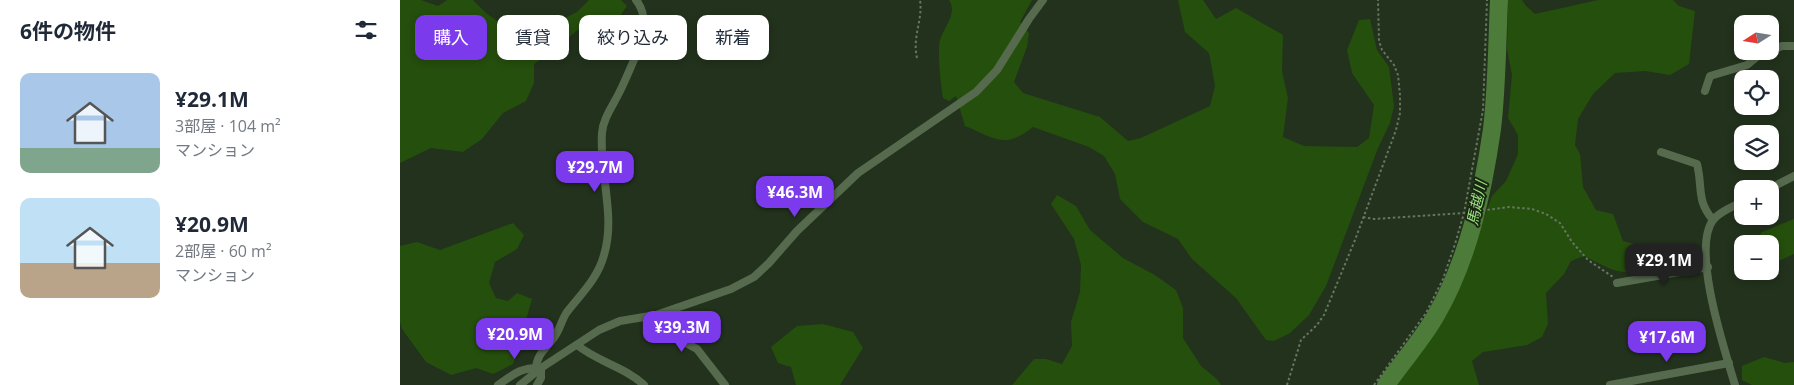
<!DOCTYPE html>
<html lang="ja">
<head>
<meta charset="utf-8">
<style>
	body { margin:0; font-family:"Open Sans","Noto Sans JP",sans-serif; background:#f6f6f7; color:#1f2937; height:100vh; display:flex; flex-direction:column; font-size:19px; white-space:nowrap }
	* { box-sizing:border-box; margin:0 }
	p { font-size:16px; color:#747a83 }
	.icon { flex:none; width:28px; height:28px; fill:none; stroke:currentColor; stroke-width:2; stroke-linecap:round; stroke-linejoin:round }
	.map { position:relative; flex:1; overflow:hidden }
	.sheet { display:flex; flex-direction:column; background:#fff; width:400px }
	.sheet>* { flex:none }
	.banner { position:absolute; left:15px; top:15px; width:475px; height:45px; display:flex; gap:10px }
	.needle { width:32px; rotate:258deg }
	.tools { position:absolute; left:1334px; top:15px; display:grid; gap:10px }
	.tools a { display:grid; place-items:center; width:45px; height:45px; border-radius:10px; background:#fff; box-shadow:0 2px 8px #0003; font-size:25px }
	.price { position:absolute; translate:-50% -42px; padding:0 11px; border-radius:10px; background:#7c3aed; color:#fff; font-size:16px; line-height:32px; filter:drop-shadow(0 1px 2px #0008) }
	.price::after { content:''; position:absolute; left:50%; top:30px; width:15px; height:11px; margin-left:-8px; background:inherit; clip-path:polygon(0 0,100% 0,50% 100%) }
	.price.on { background:#222; color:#fff }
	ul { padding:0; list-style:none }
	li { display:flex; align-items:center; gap:15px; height:125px; padding:0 20px }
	li span { display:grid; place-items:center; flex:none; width:140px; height:100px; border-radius:10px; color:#555 }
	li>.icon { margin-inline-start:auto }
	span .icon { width:60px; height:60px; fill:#fffc; stroke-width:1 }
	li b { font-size:21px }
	h2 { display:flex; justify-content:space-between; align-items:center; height:60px; padding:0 20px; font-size:21px }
	.tag { padding:0 18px; border-radius:10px; background:#fff; box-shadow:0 2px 8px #0003; font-size:18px; line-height:45px }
	.tag.on { background:#7c3aed; color:#fff }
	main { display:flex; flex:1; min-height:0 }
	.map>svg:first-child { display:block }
	.green { fill:#254f0d }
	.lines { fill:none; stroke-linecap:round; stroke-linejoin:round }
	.river { stroke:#4d7b39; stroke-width:18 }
	.path { stroke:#677562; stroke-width:2; stroke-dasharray:2.5 2.5; stroke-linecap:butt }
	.minor { stroke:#566a4e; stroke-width:8 }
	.labels { text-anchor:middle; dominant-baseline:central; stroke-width:4; stroke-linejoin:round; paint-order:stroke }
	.water-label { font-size:15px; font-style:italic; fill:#9cdd81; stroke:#192812 }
</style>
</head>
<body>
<main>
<section class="sheet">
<h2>6件の物件<svg class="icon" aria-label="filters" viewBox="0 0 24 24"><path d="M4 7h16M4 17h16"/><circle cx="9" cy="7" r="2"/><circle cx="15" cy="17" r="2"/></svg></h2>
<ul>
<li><span style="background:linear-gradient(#a9c7e8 75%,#7fa58c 0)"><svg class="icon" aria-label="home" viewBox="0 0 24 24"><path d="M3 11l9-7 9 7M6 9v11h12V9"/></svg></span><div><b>¥29.1M</b><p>3部屋 · 104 m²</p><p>マンション</p></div></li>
<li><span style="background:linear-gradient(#bfe0f5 65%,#b9a48a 0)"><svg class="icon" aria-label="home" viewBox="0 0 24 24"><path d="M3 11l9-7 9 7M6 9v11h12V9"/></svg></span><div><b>¥20.9M</b><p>2部屋 · 60 m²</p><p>マンション</p></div></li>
</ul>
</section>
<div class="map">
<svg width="1394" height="385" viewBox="0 0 1394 385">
	<rect width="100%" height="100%" fill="#22321c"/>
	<g class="green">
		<polygon points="0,0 21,0 38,6 47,0 73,0 86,13 114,33 137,32 177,12 189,0 221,0 227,6 218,19 200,18 176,31 159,47 134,64 134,83 126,101 103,113 82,139 63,152 31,148 0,163"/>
		<path d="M549,0h83l-12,22 9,11 -2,14 -13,35 9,11 77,24 28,24 13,-3 69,-32 5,-20 -6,-33 -24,-21 -7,-32h25l13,19 20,-11 47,27 -1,36 6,27 -5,39 21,9 53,1 12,-9 5,-33 -22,-32 -5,-23 12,-30 11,-1 7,31 12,17 5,39 -4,17 -12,25 -52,138 -17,29 -19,18 -16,8 -8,-1 -30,-42 -44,-39 -14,-20 -35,-17 -23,-23 -5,-25 -11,-18 -15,-9 -56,-20c-29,23 -38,11 -68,-1l-9,-30 -7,5 -6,-3c-2,-12 -6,-48 -3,-58 4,-13 18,-27 9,-40z"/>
		<path d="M1108,0h14l4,6 9,8 63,-14h75l6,6 16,5 -6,53 -19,11 -25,-4 -30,2 -22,21 -15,25 -3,26 5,9 3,33 13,23 17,4 10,27 11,3 17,2 4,22c-34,9 -41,3 -71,-12l-13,5 -7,13 -18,19 2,31 -6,13 -15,8 -44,7 -11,9 7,24h-85l5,-10 34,-44 17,-27 12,-27 30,-81 14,-15 12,-27v-19l-10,-17 4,-43 -5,-26z"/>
		<polygon points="657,195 676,206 690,230 723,258 755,275 776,290 783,308 783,338 801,366 817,379 821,385 612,385 634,359 646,359 662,364 672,346 671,322 680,292 681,265 674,239 651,204"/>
		<polygon points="1394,219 1394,254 1370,265 1370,244 1351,244 1362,232"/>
		<polygon points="113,223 124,235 117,249 95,262 89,283 96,298 108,301 117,293 132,299 126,320 114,326 112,333 120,345 113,364 93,374 76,368 51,375 26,362 2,329 0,322 0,246 17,242 40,250"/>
		<polygon points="423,324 453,332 463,348 440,385 396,385 391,367 378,363 371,347 397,326"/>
		<polygon points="1364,357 1385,363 1394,362 1394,385 1352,385 1342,380 1342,366"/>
	</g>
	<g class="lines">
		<path class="river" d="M986,385c16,-23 35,-44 49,-68 33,-56 48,-125 57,-188 5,-42 5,-86 7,-129"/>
		<g class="path">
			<path d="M517,58c-5,-21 6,-38 3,-58"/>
			<polyline points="963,217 974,219 1064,213 1109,207 1132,209 1146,214 1160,223 1172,242 1188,260 1213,277"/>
			<polyline points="887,385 901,340 917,325 924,315 955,240 996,130 1000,113 1000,95 998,75 994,65 982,50 979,41 978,0"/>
			<polyline points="974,385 1026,313 1043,279 1055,244 1064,213 1083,110 1087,0"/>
		</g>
		<g class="minor">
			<polyline points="1370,51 1382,46 1394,46"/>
			<polyline points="1305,91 1310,76 1347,65 1359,55 1370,51"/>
			<path d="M1261,152l36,12c6,24 -1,36 16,56"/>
			<polyline points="1369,189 1394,176"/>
			<polyline points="1217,283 1308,267"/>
			<polyline points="256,315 260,327 264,331 297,349 325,385"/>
			<path d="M177,345c21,17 48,22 67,40"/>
			<path d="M136,368c1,-15 11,-20 19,-32 5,-7 7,-17 12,-24 14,-18 31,-34 37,-57 12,-39 -5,-82 -2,-122 1,-14 10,-26 16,-38 9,-17 15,-35 24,-52 3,-14 4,-31 -6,-43"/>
			<path d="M98,385c16,-11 23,-18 43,-17v10l-4,7"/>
			<polyline points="120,385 141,368 199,330 220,321 256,315 331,289 354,277 369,263 397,231 458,173 576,92 597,70 629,19 643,0"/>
			<polyline points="1210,385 1329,363"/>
			<path d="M1335,385c-10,-34 -44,-135 -22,-165 7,-9 20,-13 29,-18"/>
		</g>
	</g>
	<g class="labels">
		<g class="water-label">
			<text transform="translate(1076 203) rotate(-78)">馬越川</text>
		</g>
	</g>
</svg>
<div class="tools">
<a><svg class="needle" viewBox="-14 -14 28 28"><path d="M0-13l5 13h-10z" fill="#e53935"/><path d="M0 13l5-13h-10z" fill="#747a83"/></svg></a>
<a><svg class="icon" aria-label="locate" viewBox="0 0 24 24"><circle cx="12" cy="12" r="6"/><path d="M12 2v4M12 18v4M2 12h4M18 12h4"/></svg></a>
<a><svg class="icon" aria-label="layers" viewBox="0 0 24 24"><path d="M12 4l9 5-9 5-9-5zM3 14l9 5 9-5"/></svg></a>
<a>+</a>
<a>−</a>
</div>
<b class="price" style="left:195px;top:193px">¥29.7M</b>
<b class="price" style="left:395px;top:218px">¥46.3M</b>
<b class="price on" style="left:1264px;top:286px">¥29.1M</b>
<b class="price" style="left:282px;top:353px">¥39.3M</b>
<b class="price" style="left:115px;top:360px">¥20.9M</b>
<b class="price" style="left:1267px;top:363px">¥17.6M</b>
<div class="banner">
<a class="tag on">購入</a>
<a class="tag">賃貸</a>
<a class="tag">絞り込み</a>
<a class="tag">新着</a>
</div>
</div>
</main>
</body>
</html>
